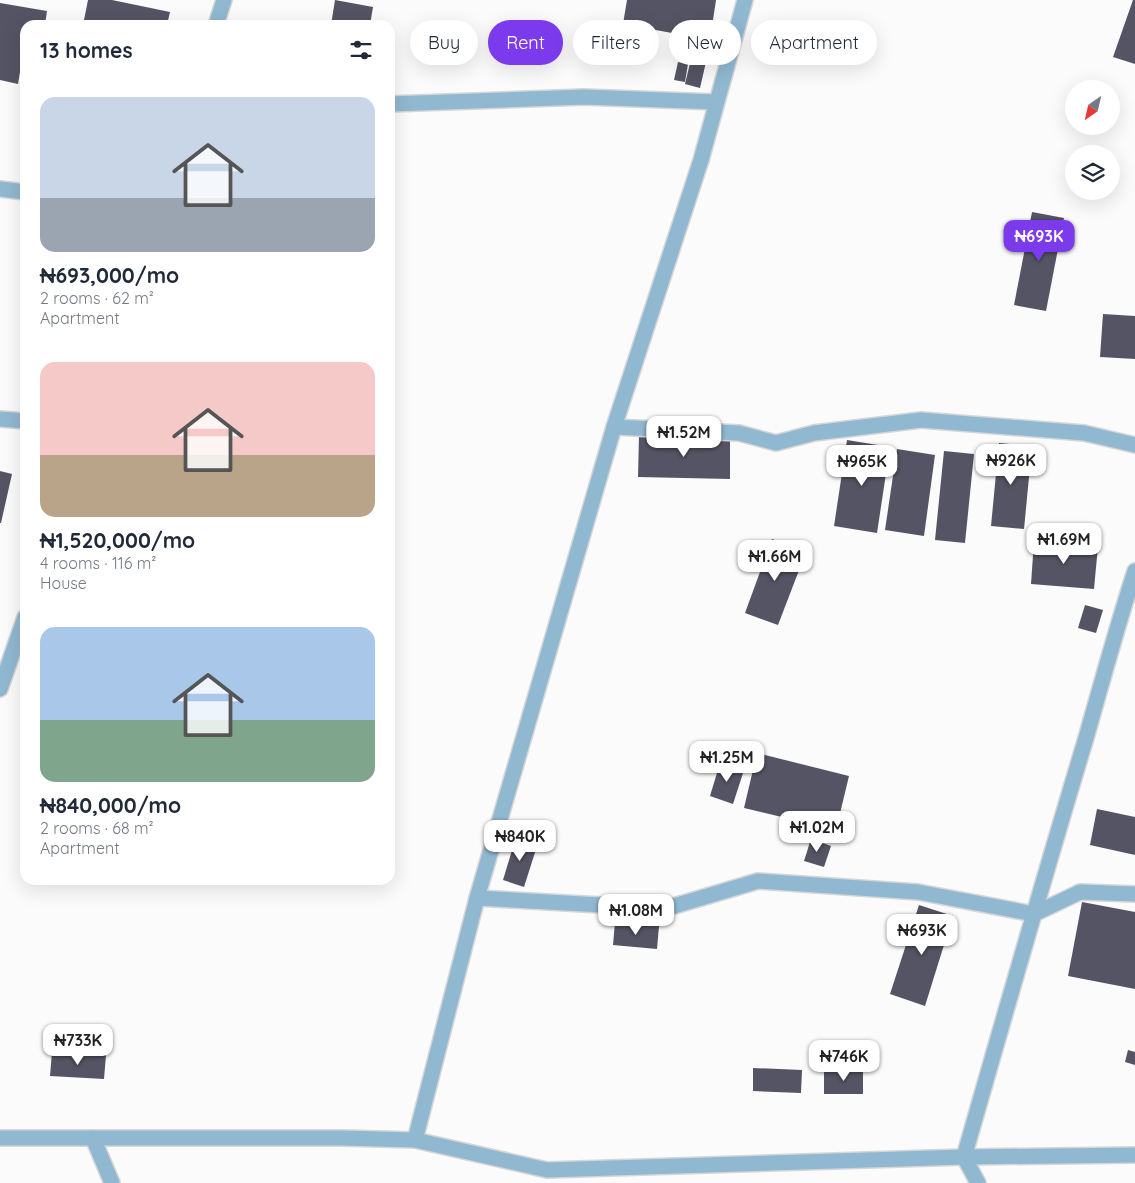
<!DOCTYPE html>
<html lang="en">
<head>
<meta charset="utf-8">
<style>
	body { margin:0; font-family:Quicksand,sans-serif; background:#f6f6f7; color:#1f2937; height:100vh; display:flex; flex-direction:column; font-size:19px; white-space:nowrap }
	* { box-sizing:border-box; margin:0 }
	p { font-size:16px; color:#747a83 }
	.icon { flex:none; width:28px; height:28px; fill:none; stroke:currentColor; stroke-width:2; stroke-linecap:round; stroke-linejoin:round }
	.map { position:relative; flex:1; overflow:hidden }
	.sheet { position:absolute; left:20px; top:20px; width:375px; height:865px; display:flex; flex-direction:column; background:#fff; border-radius:15px; box-shadow:0 5px 20px #0002 }
	.sheet>* { flex:none }
	.top-card { position:absolute; left:410px; top:20px; width:475px; height:45px; display:flex; gap:10px }
	.needle { width:32px; rotate:214deg }
	.buttons { position:absolute; left:1065px; top:80px; display:grid; gap:10px }
	.buttons a { display:grid; place-items:center; width:55px; height:55px; border-radius:50%; background:#fff; box-shadow:0 5px 20px #0002; font-size:25px }
	.price { position:absolute; translate:-50% -42px; padding:0 11px; border-radius:10px; background:#fff; color:#222; font-size:16px; line-height:32px; filter:drop-shadow(0 1px 2px #0008) }
	.price::after { content:''; position:absolute; left:50%; top:30px; width:15px; height:11px; margin-left:-8px; background:inherit; clip-path:polygon(0 0,100% 0,50% 100%) }
	.price.active { background:#7c3aed; color:#fff }
	ul { padding:0; list-style:none }
	li { display:grid; align-content:center; gap:10px; height:265px; padding:0 20px }
	li span { display:grid; place-items:center; height:155px; border-radius:15px; color:#555 }
	li>.icon { margin-inline-start:auto }
	span .icon { width:90px; height:90px; fill:#fffc; stroke-width:1 }
	li b { font-size:21px }
	h2 { display:flex; justify-content:space-between; align-items:center; height:60px; padding:0 20px; font-size:21px }
	.pill { padding:0 18px; border-radius:22px; background:#fff; box-shadow:0 5px 20px #0002; font-size:18px; line-height:45px }
	.pill.active { background:#7c3aed; color:#fff }
	.map>svg:first-child { display:block }
	.building { fill:#555464 }
	.lines { fill:none; stroke-linecap:round; stroke-linejoin:round }
	.street-casing { stroke:#d5d6d7; stroke-width:18 }
	.street { stroke:#91b8d1; stroke-width:15 }
</style>
</head>
<body>
<div class="map">
<svg width="1135" height="1183" viewBox="0 0 1135 1183">
	<rect width="100%" height="100%" fill="#fbfbfb"/>
	<g class="building">
		<polygon points="88,0 112,0 170,12 167,25 83,25"/>
		<polygon points="335,0 373,7 370,25 331,25"/>
		<polygon points="627,0 716,0 710,40 623,24"/>
		<polygon points="1133,0 1135,0 1135,64 1113,57"/>
		<polygon points="0,3 47,11 45,25 25,25 25,54 23,54 18,84 0,80"/>
		<polygon points="691,59 706,62 700,88 685,84"/>
		<polygon points="678,62 688,64 685,82 674,80"/>
		<polygon points="1032,212 1064,218 1046,311 1014,305"/>
		<polygon points="1103,314 1135,316 1135,359 1100,357"/>
		<polygon points="639,436 730,438 730,479 638,477"/>
		<polygon points="847,440 890,447 877,533 834,526"/>
		<polygon points="999,443 1032,446 1024,529 991,526"/>
		<polygon points="897,449 935,455 924,536 885,530"/>
		<polygon points="944,451 974,454 965,543 935,540"/>
		<polygon points="0,471 12,474 1,523 0,523"/>
		<polygon points="772,539 806,552 778,625 745,613"/>
		<polygon points="1034,541 1098,546 1094,589 1031,584"/>
		<polygon points="1085,605 1103,610 1096,633 1078,628"/>
		<polygon points="757,753 849,776 836,830 744,808"/>
		<polygon points="720,763 744,770 733,804 710,796"/>
		<polygon points="1097,809 1135,817 1135,855 1090,845"/>
		<polygon points="516,837 538,843 524,887 503,880"/>
		<polygon points="811,839 831,846 824,867 804,861"/>
		<polygon points="1082,902 1135,912 1135,989 1068,976"/>
		<polygon points="919,905 953,916 925,1006 890,994"/>
		<polygon points="615,922 659,926 657,949 613,945"/>
		<polygon points="1128,1050 1135,1052 1135,1065 1125,1062"/>
		<polygon points="52,1052 106,1055 104,1079 50,1076"/>
		<polygon points="753,1068 802,1070 801,1093 753,1091"/>
		<rect x="824" y="1071" width="39" height="23"/>
	</g>
	<g class="lines">
		<defs>
			<g id="street">
				<polyline points="216,25 224,0"/>
				<polyline points="390,104 584,97 716,102"/>
				<polyline points="0,189 25,192"/>
				<polyline points="0,419 25,421"/>
				<polyline points="614,427 739,433 776,443 814,433 921,420 1084,433 1135,445"/>
				<polyline points="0,689 25,617"/>
				<polyline points="477,898 601,905 674,906 758,881 918,892 1034,914 1080,892 1135,894"/>
				<polyline points="0,1138 342,1138 415,1140 547,1170 964,1157 1135,1155"/>
				<polyline points="93,1138 112,1183"/>
				<polyline points="415,1140 477,898 614,427 701,160 745,0"/>
				<path d="M978,1183l-14,-26c40,-140 80,-280 122,-419 16,-56 31,-112 49,-167"/>
			</g>
		</defs>
		<use href="#street" class="street-casing"/>
		<use href="#street" class="street"/>
	</g>
</svg>
<div class="buttons">
<a><svg class="needle" viewBox="-14 -14 28 28"><path d="M0-13l5 13h-10z" fill="#e53935"/><path d="M0 13l5-13h-10z" fill="#747a83"/></svg></a>
<a><svg class="icon" aria-label="layers" viewBox="0 0 24 24"><path d="M12 4l9 5-9 5-9-5zM3 14l9 5 9-5"/></svg></a>
</div>
<b class="price active" style="left:1039px;top:262px">₦693K</b>
<b class="price" style="left:684px;top:458px">₦1.52M</b>
<b class="price" style="left:1011px;top:486px">₦926K</b>
<b class="price" style="left:862px;top:487px">₦965K</b>
<b class="price" style="left:1064px;top:565px">₦1.69M</b>
<b class="price" style="left:775px;top:582px">₦1.66M</b>
<b class="price" style="left:727px;top:783px">₦1.25M</b>
<b class="price" style="left:817px;top:853px">₦1.02M</b>
<b class="price" style="left:520px;top:862px">₦840K</b>
<b class="price" style="left:636px;top:936px">₦1.08M</b>
<b class="price" style="left:922px;top:956px">₦693K</b>
<b class="price" style="left:78px;top:1066px">₦733K</b>
<b class="price" style="left:844px;top:1082px">₦746K</b>
<div class="top-card">
<a class="pill">Buy</a>
<a class="pill active">Rent</a>
<a class="pill">Filters</a>
<a class="pill">New</a>
<a class="pill">Apartment</a>
</div>
<section class="sheet">
<h2>13 homes<svg class="icon" aria-label="filters" viewBox="0 0 24 24"><path d="M4 7h16M4 17h16"/><circle cx="9" cy="7" r="2"/><circle cx="15" cy="17" r="2"/></svg></h2>
<ul>
<li><span style="background:linear-gradient(#c9d6e8 65%,#9aa5b1 0)"><svg class="icon" aria-label="home" viewBox="0 0 24 24"><path d="M3 11l9-7 9 7M6 9v11h12V9"/></svg></span><div><b>₦693,000/mo</b><p>2 rooms · 62 m²</p><p>Apartment</p></div></li>
<li><span style="background:linear-gradient(#f6c9c9 60%,#b9a48a 0)"><svg class="icon" aria-label="home" viewBox="0 0 24 24"><path d="M3 11l9-7 9 7M6 9v11h12V9"/></svg></span><div><b>₦1,520,000/mo</b><p>4 rooms · 116 m²</p><p>House</p></div></li>
<li><span style="background:linear-gradient(#a9c7e8 60%,#7fa58c 0)"><svg class="icon" aria-label="home" viewBox="0 0 24 24"><path d="M3 11l9-7 9 7M6 9v11h12V9"/></svg></span><div><b>₦840,000/mo</b><p>2 rooms · 68 m²</p><p>Apartment</p></div></li>
</ul>
</section>
</div>
</body>
</html>
